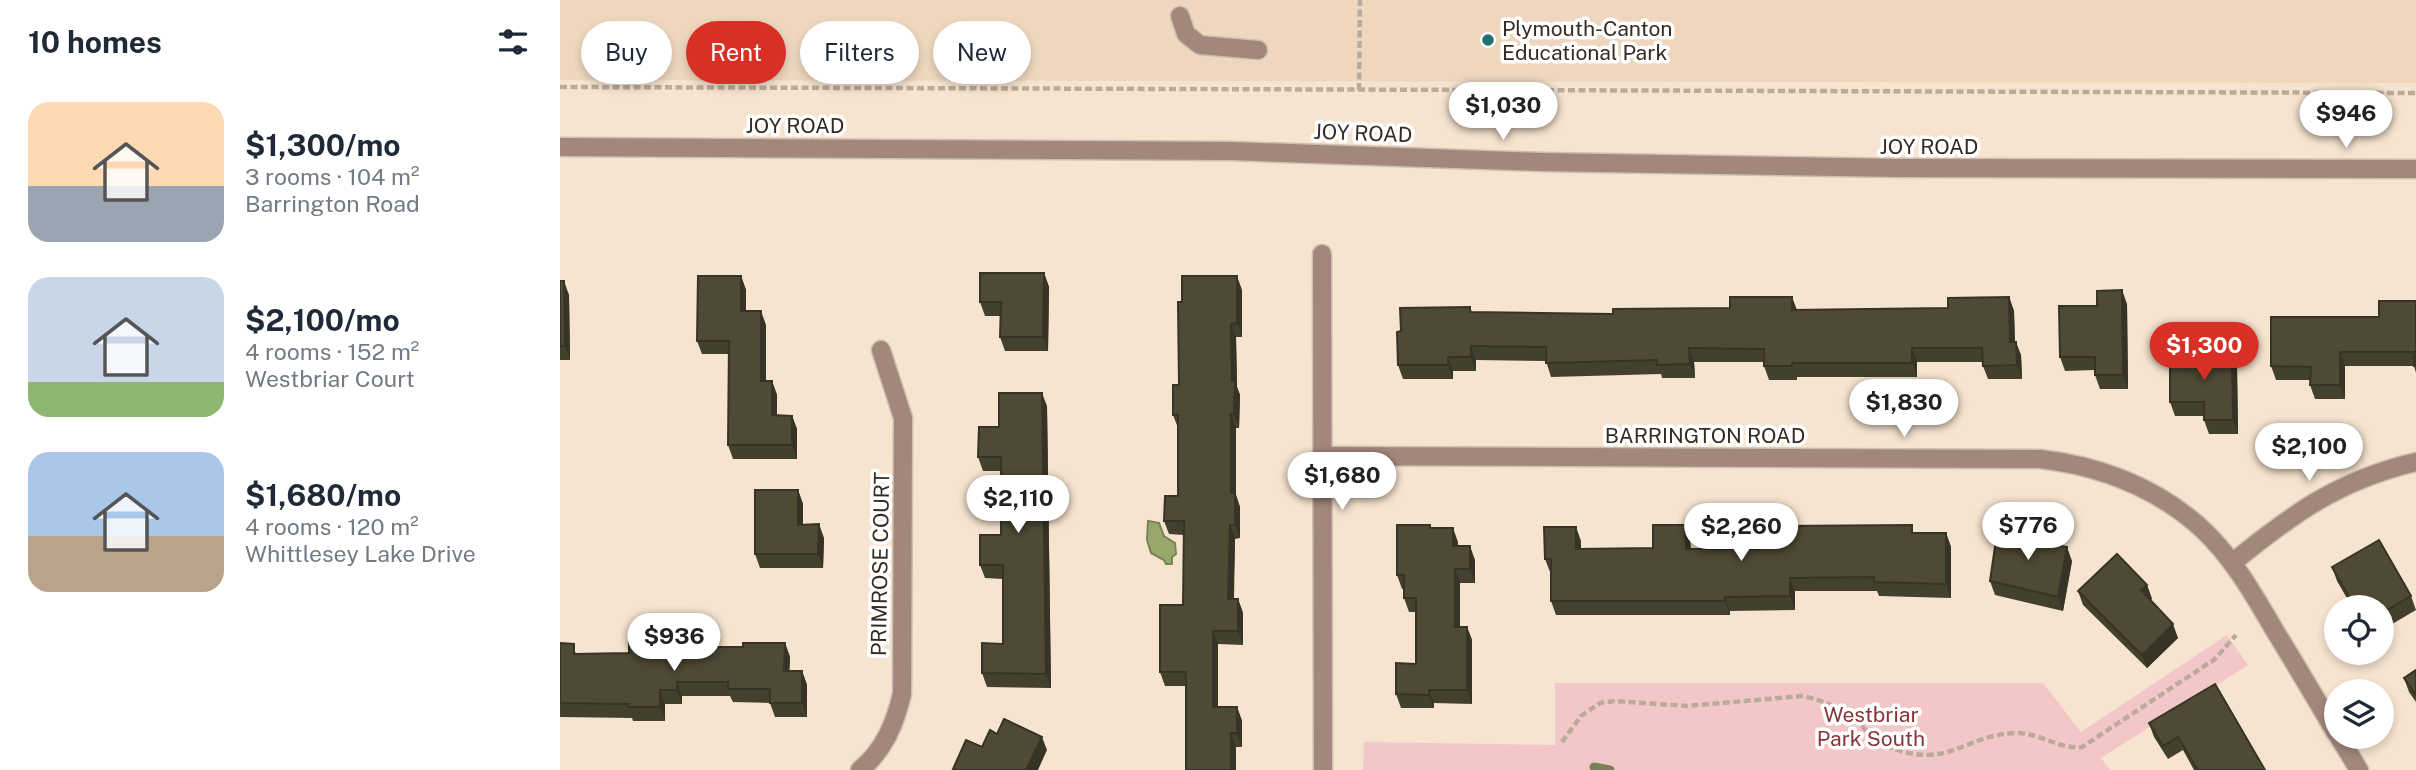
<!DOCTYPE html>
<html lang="en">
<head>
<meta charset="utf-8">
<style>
	body { margin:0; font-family:"Public Sans",sans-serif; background:#f2f2f3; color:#1f2937; height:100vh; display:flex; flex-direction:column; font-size:26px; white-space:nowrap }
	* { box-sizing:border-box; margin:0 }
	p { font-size:23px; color:#747a83 }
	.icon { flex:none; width:38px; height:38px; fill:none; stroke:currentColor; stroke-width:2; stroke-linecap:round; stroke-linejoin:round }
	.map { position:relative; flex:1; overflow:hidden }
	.details { display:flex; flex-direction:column; background:#fff; width:560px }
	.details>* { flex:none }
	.hud { position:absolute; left:21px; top:21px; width:665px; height:63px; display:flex; gap:14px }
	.fabs { position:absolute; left:1764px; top:595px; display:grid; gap:14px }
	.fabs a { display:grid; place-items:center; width:70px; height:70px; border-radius:50%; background:#fff; box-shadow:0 4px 10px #0003; font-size:35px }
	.price { position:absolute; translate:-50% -60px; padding:0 16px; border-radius:24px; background:#fff; color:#222; font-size:23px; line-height:46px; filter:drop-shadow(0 2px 4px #0008) }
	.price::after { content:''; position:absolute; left:50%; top:42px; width:21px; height:16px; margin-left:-10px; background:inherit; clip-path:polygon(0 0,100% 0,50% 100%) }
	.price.selected { background:#d93025; color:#fff }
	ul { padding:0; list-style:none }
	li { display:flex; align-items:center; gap:21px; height:175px; padding:0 28px }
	li span { display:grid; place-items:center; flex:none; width:196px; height:140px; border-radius:21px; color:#555 }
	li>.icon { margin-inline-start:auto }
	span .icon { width:84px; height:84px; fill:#fffc; stroke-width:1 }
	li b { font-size:30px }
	h2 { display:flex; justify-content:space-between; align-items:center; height:84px; padding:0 28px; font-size:30px }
	.tag { padding:0 24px; border-radius:32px; background:#fff; box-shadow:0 4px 10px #0003; font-size:24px; line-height:63px }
	.tag.selected { background:#d93025; color:#fff }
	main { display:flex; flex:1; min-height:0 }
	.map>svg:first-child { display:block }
	.built { fill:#eed7be }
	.green { fill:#f3c7c7 }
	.water { fill:#98a86d; stroke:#7a8357; stroke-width:2 }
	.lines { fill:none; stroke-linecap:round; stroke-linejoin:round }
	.stream { stroke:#7a8357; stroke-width:9 }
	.minor-casing { stroke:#cfbfae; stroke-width:21 }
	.path { stroke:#baab9b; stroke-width:4.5; stroke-dasharray:7 3.5; stroke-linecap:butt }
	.minor { stroke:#a2877c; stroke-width:18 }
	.wall { fill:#44402e }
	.shaded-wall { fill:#373425 }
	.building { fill:#4f4a35; stroke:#373425; stroke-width:2 }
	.poi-dot { fill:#226e70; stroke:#fff; stroke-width:2.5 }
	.labels { text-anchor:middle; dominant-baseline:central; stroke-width:7; stroke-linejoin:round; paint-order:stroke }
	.poi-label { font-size:21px; fill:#332c25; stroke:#fff; text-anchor:start }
	.street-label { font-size:21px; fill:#332c25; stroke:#fff }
	.park-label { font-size:21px; fill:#86343a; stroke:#fff }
</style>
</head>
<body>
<main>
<section class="details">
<h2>10 homes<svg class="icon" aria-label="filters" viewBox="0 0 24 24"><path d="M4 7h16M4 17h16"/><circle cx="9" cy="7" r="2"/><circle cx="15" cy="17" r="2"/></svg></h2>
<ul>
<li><span style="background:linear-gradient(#ffd9b3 60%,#9aa5b1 0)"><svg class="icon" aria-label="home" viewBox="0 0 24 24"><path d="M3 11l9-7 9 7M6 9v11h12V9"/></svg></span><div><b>$1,300/mo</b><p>3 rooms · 104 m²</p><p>Barrington Road</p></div></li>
<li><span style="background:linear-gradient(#c9d6e8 75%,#8fb573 0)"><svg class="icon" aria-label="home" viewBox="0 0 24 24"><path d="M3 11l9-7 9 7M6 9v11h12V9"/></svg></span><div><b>$2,100/mo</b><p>4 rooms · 152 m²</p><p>Westbriar Court</p></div></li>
<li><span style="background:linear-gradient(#a9c7e8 60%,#b9a48a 0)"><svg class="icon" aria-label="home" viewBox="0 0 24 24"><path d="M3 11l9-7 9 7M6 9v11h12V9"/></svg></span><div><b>$1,680/mo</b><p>4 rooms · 120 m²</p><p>Whittlesey Lake Drive</p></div></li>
</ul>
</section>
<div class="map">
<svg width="1856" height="770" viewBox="0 0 1856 770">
	<rect width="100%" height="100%" fill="#f6e4d0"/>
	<polygon class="built" points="0,0 1856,0 1856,83 0,80"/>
	<polygon class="green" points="1667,635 1688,665 1541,758 1550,770 803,770 804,742 995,745 995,683 1483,683 1521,732"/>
	<polygon class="water" points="588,521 599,523 604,536 615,543 616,554 612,557 612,564 606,564 604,560 591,553 587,540"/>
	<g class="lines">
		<polyline class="stream" points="1034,767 1050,770"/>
		<defs>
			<g id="minor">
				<polyline points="620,16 626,34 640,45 698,50"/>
				<polyline points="0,147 671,151 982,162 1339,168 1856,169"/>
				<polyline points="762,254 763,770"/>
				<path d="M763,456l717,3c60,7 115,28 160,68 32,29 54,68 75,104 21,34 41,68 61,102"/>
				<path d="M1672,563c60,-49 107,-83 184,-101"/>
				<polyline points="1779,737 1799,770"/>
				<path d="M300,770c24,-20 35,-46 42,-76l1,-276 -22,-68"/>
			</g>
		</defs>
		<use href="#minor" class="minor-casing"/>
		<g class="path">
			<polyline points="0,87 1856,93"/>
			<polyline points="799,90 800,0"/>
			<path d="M1002,742l19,-26 19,-13 14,-2 73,5 115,-10c20,4 37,11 53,24 11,9 20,21 34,27 60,23 73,-11 125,-14 26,-1 45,17 68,14l133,-88 21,-24"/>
		</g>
		<use href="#minor" class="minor"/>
	</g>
	<g class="wall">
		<polygon points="484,273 489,287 488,351 445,351 440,337 440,316 425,316 420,302"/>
		<polygon points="181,276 186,290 186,311 206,325 206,381 212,381 217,395 217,415 232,416 237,429 237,459 173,459 168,445 169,354 142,354 137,341"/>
		<polygon points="0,281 9,295 10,360 0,360"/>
		<polygon points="682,290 682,337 676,337 677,387 680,395 679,428 676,428 676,495 680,507 680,538 675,539 674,599 678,599 683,613 683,645 658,644 658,707 677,707 682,721 682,747 676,747 626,686 605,686 600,672 623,605 624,535 609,534 604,521 618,496 618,428 613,415 619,385"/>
		<polygon points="1449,297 1454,311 1455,342 1461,355 1462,379 1428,379 1423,366 1423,362 1357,362 1357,377 1237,377 1237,380 1209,380 1204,366 1204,362 1134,362 1135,378 1102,378 1101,374 991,377 986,361 916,360 916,371 893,371 893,379 843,379 838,365 841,331 910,307 912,312 1053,314 1237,310 1388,308"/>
		<polygon points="1856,301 1856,373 1854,366 1785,366 1785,399 1755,399 1750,385 1750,380 1716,380 1711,366"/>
		<polygon points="1567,304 1568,389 1540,389 1535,375 1535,370 1505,371 1500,357"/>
		<polygon points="1672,352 1677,365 1678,434 1649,434 1644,420 1644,416 1615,416 1610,402"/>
		<polygon points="487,406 491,688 427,687 422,673 443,644 443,579 425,578 420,565 441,535 441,471 423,471 418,457 439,427"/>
		<polygon points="238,490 243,504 243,525 264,538 263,568 200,568 195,554"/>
		<polygon points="871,528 898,542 898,546 915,560 915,583 900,583 900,627 907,627 912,640 912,704 874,703 874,708 841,708 836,694 856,664 856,612 849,612 844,598 844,589 842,589 837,575"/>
		<polygon points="1355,533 1386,533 1391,547 1391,598 1319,596 1317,591 1235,591 1235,610 1170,611 1170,615 996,615 991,601 991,572 990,572 985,559 1021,541 1021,549 1093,548 1130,539 1131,549 1201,549"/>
		<polygon points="1490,543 1512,561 1503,611 1435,595 1430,581"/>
		<polygon points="1772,567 1851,596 1856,610 1822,630 1822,607 1792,607 1777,581"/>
		<polygon points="1587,585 1592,599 1590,600 1618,638 1587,668 1523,605 1518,591"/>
		<polygon points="0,643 18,654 69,653 134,647 183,647 225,643 230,657 229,671 242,671 247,685 247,717 215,717 210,703 173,702 170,696 122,696 122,704 105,704 105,721 73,721 72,718 0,717"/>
		<polygon points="1856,670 1856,702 1849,692 1844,678"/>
		<polygon points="1589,723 1705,770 1634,770 1623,750 1608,759 1594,737"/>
	</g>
	<g class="shaded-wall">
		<polygon points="484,273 489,287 488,351 483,337"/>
		<polygon points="181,276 186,290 186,325 181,311"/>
		<polygon points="677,276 682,290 682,337 677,323"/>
		<polygon points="4,281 9,295 10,360 5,346"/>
		<polygon points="1562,290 1567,304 1568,389 1563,375"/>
		<polygon points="1232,297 1237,310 1232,310"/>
		<polygon points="1449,297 1454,311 1455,356 1450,342"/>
		<polygon points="201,311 206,325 206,394 201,381"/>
		<polygon points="671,324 676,337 677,387 680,395 679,428 674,414 672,381"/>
		<polygon points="1456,342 1461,355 1462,379 1457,365"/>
		<polygon points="911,346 916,360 916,371 911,357"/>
		<polygon points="1129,348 1134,362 1135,378 1130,364"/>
		<polygon points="1352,348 1357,362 1357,377 1352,363"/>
		<polygon points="1672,352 1677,365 1678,434 1673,420"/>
		<polygon points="1780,352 1785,366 1785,399 1780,385"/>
		<polygon points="888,357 893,371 893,379 888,365"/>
		<polygon points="212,381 217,395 217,429 212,415"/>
		<polygon points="482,393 487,406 491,688 486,674"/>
		<polygon points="671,414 676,428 676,495 680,507 680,538 675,525 671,493"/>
		<polygon points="232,416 237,429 237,459 232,445"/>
		<polygon points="238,490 243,504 243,538 238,525"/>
		<polygon points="259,524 264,538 263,568 258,554"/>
		<polygon points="670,525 675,539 673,613 668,599"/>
		<polygon points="1125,525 1130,539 1131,563 1126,549"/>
		<polygon points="1016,527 1021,541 1021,563 1016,549"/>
		<polygon points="893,528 898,542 898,560 893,546"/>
		<polygon points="1386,533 1391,547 1391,598 1386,584"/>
		<polygon points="910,546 915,560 915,583 910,569"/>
		<polygon points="1507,547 1512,561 1503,611 1498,597"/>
		<polygon points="895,569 900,583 900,641 895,627"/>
		<polygon points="1230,578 1235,591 1235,610 1230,596"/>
		<polygon points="1587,585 1592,599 1586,604 1581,590"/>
		<polygon points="1165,597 1170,611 1170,615 1165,601"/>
		<polygon points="678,599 683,613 683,645 678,631"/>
		<polygon points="1613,624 1618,638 1587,668 1582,655"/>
		<polygon points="907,627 912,640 912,704 907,690"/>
		<polygon points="653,631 658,644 658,721 653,707"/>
		<polygon points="225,643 230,657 229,685 224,671"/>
		<polygon points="242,671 247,685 247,717 242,703"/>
		<polygon points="117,682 122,696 122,704 117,690"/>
		<polygon points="100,690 105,704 105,721 100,707"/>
		<polygon points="869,690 874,703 874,708 869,695"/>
		<polygon points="677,707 682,721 682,747 677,733"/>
		<polygon points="671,733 676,747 676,770 671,770"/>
		<polygon points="482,737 487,750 478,770 466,770"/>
	</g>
	<g class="building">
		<polygon points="420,273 484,273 483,337 440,337 441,302 420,302"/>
		<polygon points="138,276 181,276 181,311 201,311 201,381 212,381 212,415 232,416 232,445 168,445 169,341 137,341"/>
		<polygon points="622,276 677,276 677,323 671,324 672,381 675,381 674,414 671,414 671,493 675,493 675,525 670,525 668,599 678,599 678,631 653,631 653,707 677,707 677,733 671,733 671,770 626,770 626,672 600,672 600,605 623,605 624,521 604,521 605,496 618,496 618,415 613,415 613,385 619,385 618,302 622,302"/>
		<polygon points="0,281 4,281 5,346 0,346"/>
		<polygon points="1562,290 1563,375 1535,375 1535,357 1500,357 1499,306 1537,306 1537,291"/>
		<polygon points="1170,297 1232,297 1232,310 1388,308 1388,298 1449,297 1450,342 1456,342 1457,365 1423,366 1422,348 1352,348 1352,363 1232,363 1232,366 1204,366 1204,349 1129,348 1130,364 1097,365 1097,360 986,363 986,347 911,346 911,357 888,357 888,365 838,365 837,332 841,331 840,308 910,307 910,312 1053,314 1053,309 1170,308"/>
		<polygon points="1819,301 1856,301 1856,366 1854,366 1854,352 1780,352 1780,385 1750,385 1751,367 1711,366 1711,317 1819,317"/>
		<polygon points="1610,352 1672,352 1673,420 1644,420 1644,402 1610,402"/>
		<polygon points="439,393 482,393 486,674 422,673 422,643 443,644 443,565 420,565 420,535 441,535 441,457 418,457 419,427 439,427"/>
		<polygon points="195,490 238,490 238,525 259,524 258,554 195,554"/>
		<polygon points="837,525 870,525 870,528 893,528 893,546 910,546 910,569 895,569 895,627 907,627 907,690 869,690 869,695 836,694 836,663 856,664 856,598 844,598 844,575 837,575"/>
		<polygon points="1093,525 1125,525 1126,549 1201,549 1201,526 1352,525 1352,533 1386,533 1386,584 1314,582 1314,577 1230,578 1230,596 1165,597 1165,601 991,601 991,559 985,559 984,527 1016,527 1016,549 1093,548"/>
		<polygon points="1438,526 1487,536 1486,543 1507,547 1498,597 1430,581"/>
		<polygon points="1819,540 1851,596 1822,613 1822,607 1795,607 1772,567"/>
		<polygon points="1557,554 1587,585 1581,590 1613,624 1582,655 1518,591"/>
		<polygon points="0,643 14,644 14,654 69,653 69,643 133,644 133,647 183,647 183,643 225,643 224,671 242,671 242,703 210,703 210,689 168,689 168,682 117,682 117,690 100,690 100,707 68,707 69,704 0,703"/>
		<polygon points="1856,670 1856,695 1844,678"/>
		<polygon points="1655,684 1705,770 1638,770 1618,737 1603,746 1589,723"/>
		<polygon points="444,719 482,737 466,770 395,770 393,769 406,740 422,747 430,730 437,734"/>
	</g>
	<circle class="poi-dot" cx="928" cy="40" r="7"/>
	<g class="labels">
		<g class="poi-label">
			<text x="942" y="28">Plymouth-Canton<tspan x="942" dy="24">Educational Park</tspan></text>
		</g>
		<g class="street-label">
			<text x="235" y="125">JOY ROAD</text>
			<text transform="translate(803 133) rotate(2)">JOY ROAD</text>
			<text x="1369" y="146">JOY ROAD</text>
			<text x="1145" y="435">BARRINGTON ROAD</text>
			<text transform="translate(320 564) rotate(-89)">PRIMROSE COURT</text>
		</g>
		<g class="park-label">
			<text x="1311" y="714">Westbriar<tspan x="1311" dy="24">Park South</tspan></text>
		</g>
	</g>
</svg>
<div class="fabs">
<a><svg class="icon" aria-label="locate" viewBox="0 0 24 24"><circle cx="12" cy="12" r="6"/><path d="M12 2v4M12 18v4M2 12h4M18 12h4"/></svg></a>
<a><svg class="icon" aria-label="layers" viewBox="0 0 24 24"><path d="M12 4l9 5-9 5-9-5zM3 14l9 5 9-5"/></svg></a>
</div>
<b class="price" style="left:943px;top:142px">$1,030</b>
<b class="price" style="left:1786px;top:150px">$946</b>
<b class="price selected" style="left:1644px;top:382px">$1,300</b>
<b class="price" style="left:1344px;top:439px">$1,830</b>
<b class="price" style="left:1749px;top:483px">$2,100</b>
<b class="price" style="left:782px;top:512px">$1,680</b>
<b class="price" style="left:458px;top:535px">$2,110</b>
<b class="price" style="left:1468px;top:562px">$776</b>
<b class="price" style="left:1181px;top:563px">$2,260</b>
<b class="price" style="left:114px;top:673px">$936</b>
<div class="hud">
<a class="tag">Buy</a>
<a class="tag selected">Rent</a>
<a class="tag">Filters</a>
<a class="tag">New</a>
</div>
</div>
</main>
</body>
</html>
